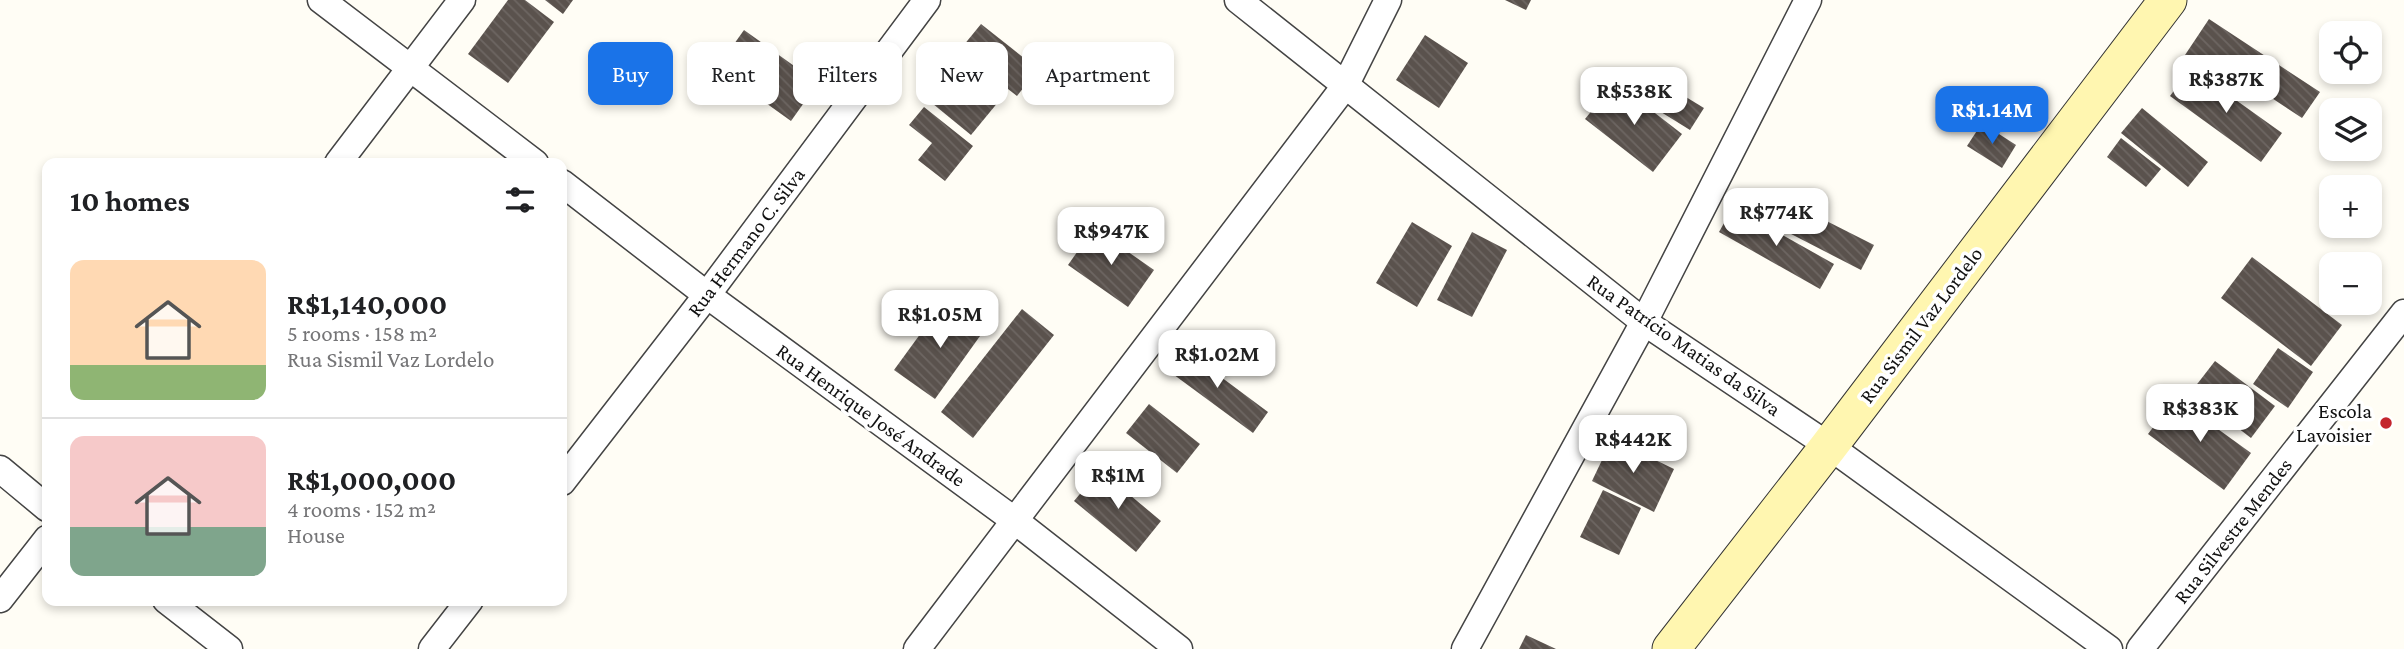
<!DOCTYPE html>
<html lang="en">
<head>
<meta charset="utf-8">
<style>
	body { margin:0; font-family:"Crimson Pro",serif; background:#f2f2f2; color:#202124; height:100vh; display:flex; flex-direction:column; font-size:26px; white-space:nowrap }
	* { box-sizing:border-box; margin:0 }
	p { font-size:23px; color:#757577 }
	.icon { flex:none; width:38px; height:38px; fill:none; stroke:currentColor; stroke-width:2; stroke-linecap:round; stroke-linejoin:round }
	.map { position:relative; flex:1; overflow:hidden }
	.details { position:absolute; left:42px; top:158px; width:525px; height:448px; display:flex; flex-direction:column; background:#fff; border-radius:14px; box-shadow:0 4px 10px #0003 }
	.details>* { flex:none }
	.guide { position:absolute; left:588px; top:42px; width:665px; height:63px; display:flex; gap:14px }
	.fabs { position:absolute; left:2319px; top:21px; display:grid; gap:14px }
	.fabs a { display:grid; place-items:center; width:63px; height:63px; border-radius:14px; background:#fff; box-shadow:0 4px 10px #0003; font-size:35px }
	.price { position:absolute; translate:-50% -60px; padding:0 16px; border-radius:14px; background:#fff; color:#222; font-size:23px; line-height:46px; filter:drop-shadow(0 2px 4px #0008) }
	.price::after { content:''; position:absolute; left:50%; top:42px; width:21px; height:16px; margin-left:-10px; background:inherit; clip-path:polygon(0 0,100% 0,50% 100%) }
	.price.active { background:#1a73e8; color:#fff }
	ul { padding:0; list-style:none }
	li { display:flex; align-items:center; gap:21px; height:175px; padding:0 28px }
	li+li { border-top:2px solid #e0e0e0 }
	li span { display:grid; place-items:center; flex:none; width:196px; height:140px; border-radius:14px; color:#555 }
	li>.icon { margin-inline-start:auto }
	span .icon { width:84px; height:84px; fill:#fffc; stroke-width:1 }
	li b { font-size:30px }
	h2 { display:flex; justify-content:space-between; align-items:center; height:84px; padding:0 28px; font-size:30px }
	.tag { padding:0 24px; border-radius:14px; background:#fff; box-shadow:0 4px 10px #0003; font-size:24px; line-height:63px }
	.tag.active { background:#1a73e8; color:#fff }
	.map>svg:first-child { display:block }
	.building { fill:url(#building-back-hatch) }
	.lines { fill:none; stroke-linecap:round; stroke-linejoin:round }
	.street-casing { stroke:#444; stroke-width:29 }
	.secondary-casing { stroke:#333; stroke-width:39 }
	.street { stroke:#fff; stroke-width:26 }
	.secondary { stroke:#fff6b0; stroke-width:37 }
	.poi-dot { fill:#c4262e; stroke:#fff; stroke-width:2.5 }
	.labels { text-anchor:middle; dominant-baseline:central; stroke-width:7; stroke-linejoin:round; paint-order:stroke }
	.street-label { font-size:21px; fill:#111; stroke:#fff }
	.poi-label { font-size:21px; fill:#111; stroke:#fff; text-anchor:end }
</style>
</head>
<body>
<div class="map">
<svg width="2404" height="649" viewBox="0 0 2404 649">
	<defs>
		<pattern id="building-back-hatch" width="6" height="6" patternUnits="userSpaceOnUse" patternTransform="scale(1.75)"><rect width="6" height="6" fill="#5a524d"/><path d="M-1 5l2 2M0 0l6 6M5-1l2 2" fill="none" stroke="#6d6662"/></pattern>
	</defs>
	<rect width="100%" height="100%" fill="#fffdf5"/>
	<g class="building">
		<polygon points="508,0 525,0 554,22 508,83 468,54"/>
		<polygon points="545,0 573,0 563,14"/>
		<polygon points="1505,0 1531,0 1526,10"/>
		<polygon points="2209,19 2320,92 2302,118 2255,87 2249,96 2185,55"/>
		<polygon points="981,24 1038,69 1017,96 959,51"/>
		<polygon points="744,30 818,83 791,121 717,68"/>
		<polygon points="1425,35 1468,63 1439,108 1396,80"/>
		<polygon points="950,60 999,101 971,135 922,95"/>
		<polygon points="2191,68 2282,133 2261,162 2170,96"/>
		<polygon points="1653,77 1704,108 1690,130 1640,99"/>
		<polygon points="1615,82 1682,134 1653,172 1585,119"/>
		<polygon points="924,107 973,146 945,181 918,160 932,143 909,125"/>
		<polygon points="2142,108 2208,162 2188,187 2121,133"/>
		<polygon points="1982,123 2016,145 2002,168 1967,146"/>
		<polygon points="2121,138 2161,169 2146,187 2107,157"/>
		<polygon points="1765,190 1874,245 1861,270 1752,214"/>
		<polygon points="1733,207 1834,264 1820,289 1719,232"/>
		<polygon points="1412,222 1452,246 1417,307 1376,283"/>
		<polygon points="1094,228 1154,270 1128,307 1068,265"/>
		<polygon points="1472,232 1507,250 1472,317 1437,300"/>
		<polygon points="2252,257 2342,325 2311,366 2221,298"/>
		<polygon points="945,300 985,329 935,399 894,370"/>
		<polygon points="1022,309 1054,335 973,438 941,412"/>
		<polygon points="1182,348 1268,412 1253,433 1166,369"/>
		<polygon points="2278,348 2313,372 2288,408 2253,384"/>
		<polygon points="2215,361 2275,406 2251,438 2191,392"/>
		<polygon points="2175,398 2251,453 2224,490 2148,434"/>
		<polygon points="1149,404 1200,444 1177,473 1126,433"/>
		<polygon points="1612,439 1674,469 1654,512 1592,481"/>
		<polygon points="1100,470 1161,521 1136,552 1074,501"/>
		<polygon points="1603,490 1641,508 1619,555 1580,537"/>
		<polygon points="1526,635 1556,649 1519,649"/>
	</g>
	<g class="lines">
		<defs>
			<g id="street">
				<polyline points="321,0 535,163"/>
				<polyline points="1238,0 1644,322 1829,446 2109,649"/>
				<polyline points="338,163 462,0"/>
				<polyline points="562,183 707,295 1014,520 1179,649"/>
				<polyline points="0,469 47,508"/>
				<polyline points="562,482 707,295 927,0"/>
				<polyline points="0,599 47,539"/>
				<polyline points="166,600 229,649"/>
				<polyline points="432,649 470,600"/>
				<polyline points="917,649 1345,86 1388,0"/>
				<polyline points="1465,649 1644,322 1808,0"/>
				<polyline points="2140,649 2404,313"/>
			</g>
			<polyline id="secondary" points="1671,649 1829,446 2168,0"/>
		</defs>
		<use href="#street" class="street-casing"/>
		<use href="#secondary" class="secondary-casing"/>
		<use href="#street" class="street"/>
		<use href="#secondary" class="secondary"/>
	</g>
	<circle class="poi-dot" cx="2386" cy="423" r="7"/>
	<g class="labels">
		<g class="street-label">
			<text transform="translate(746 242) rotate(-53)">Rua Hermano C. Silva</text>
			<text transform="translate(1921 325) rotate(-53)">Rua Sismil Vaz Lordelo</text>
			<text transform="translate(1684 345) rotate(35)">Rua Patrício Matias da Silva</text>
			<text transform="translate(871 415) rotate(36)">Rua Henrique José Andrade</text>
			<text transform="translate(2233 531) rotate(-52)">Rua Silvestre Mendes</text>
		</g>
		<g class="poi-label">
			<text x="2372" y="411">Escola<tspan x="2372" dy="24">Lavoisier</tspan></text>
		</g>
	</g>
</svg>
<div class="fabs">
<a><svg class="icon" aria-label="locate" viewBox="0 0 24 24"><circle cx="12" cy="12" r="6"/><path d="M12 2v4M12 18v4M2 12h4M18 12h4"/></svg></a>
<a><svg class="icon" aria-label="layers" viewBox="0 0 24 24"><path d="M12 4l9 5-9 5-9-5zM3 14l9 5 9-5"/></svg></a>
<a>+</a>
<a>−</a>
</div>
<b class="price" style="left:2226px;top:115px">R$387K</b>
<b class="price" style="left:1634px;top:127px">R$538K</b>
<b class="price active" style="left:1992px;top:146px">R$1.14M</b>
<b class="price" style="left:1776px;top:248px">R$774K</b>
<b class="price" style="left:1111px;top:267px">R$947K</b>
<b class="price" style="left:940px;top:350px">R$1.05M</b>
<b class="price" style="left:1217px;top:390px">R$1.02M</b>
<b class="price" style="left:2200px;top:444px">R$383K</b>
<b class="price" style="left:1633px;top:475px">R$442K</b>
<b class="price" style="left:1118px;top:511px">R$1M</b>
<div class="guide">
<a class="tag active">Buy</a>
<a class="tag">Rent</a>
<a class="tag">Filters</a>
<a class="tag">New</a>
<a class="tag">Apartment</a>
</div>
<section class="details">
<h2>10 homes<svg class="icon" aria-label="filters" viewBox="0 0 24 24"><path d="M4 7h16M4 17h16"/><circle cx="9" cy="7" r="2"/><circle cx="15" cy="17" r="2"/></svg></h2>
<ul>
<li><span style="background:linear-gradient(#ffd9b3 75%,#8fb573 0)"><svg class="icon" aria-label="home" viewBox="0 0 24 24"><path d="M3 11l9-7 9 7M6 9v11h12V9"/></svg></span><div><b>R$1,140,000</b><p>5 rooms · 158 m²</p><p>Rua Sismil Vaz Lordelo</p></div></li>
<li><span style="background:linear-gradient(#f6c9c9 65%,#7fa58c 0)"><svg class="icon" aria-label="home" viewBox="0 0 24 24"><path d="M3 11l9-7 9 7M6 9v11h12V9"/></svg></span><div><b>R$1,000,000</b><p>4 rooms · 152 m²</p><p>House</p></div></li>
</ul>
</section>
</div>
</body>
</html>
